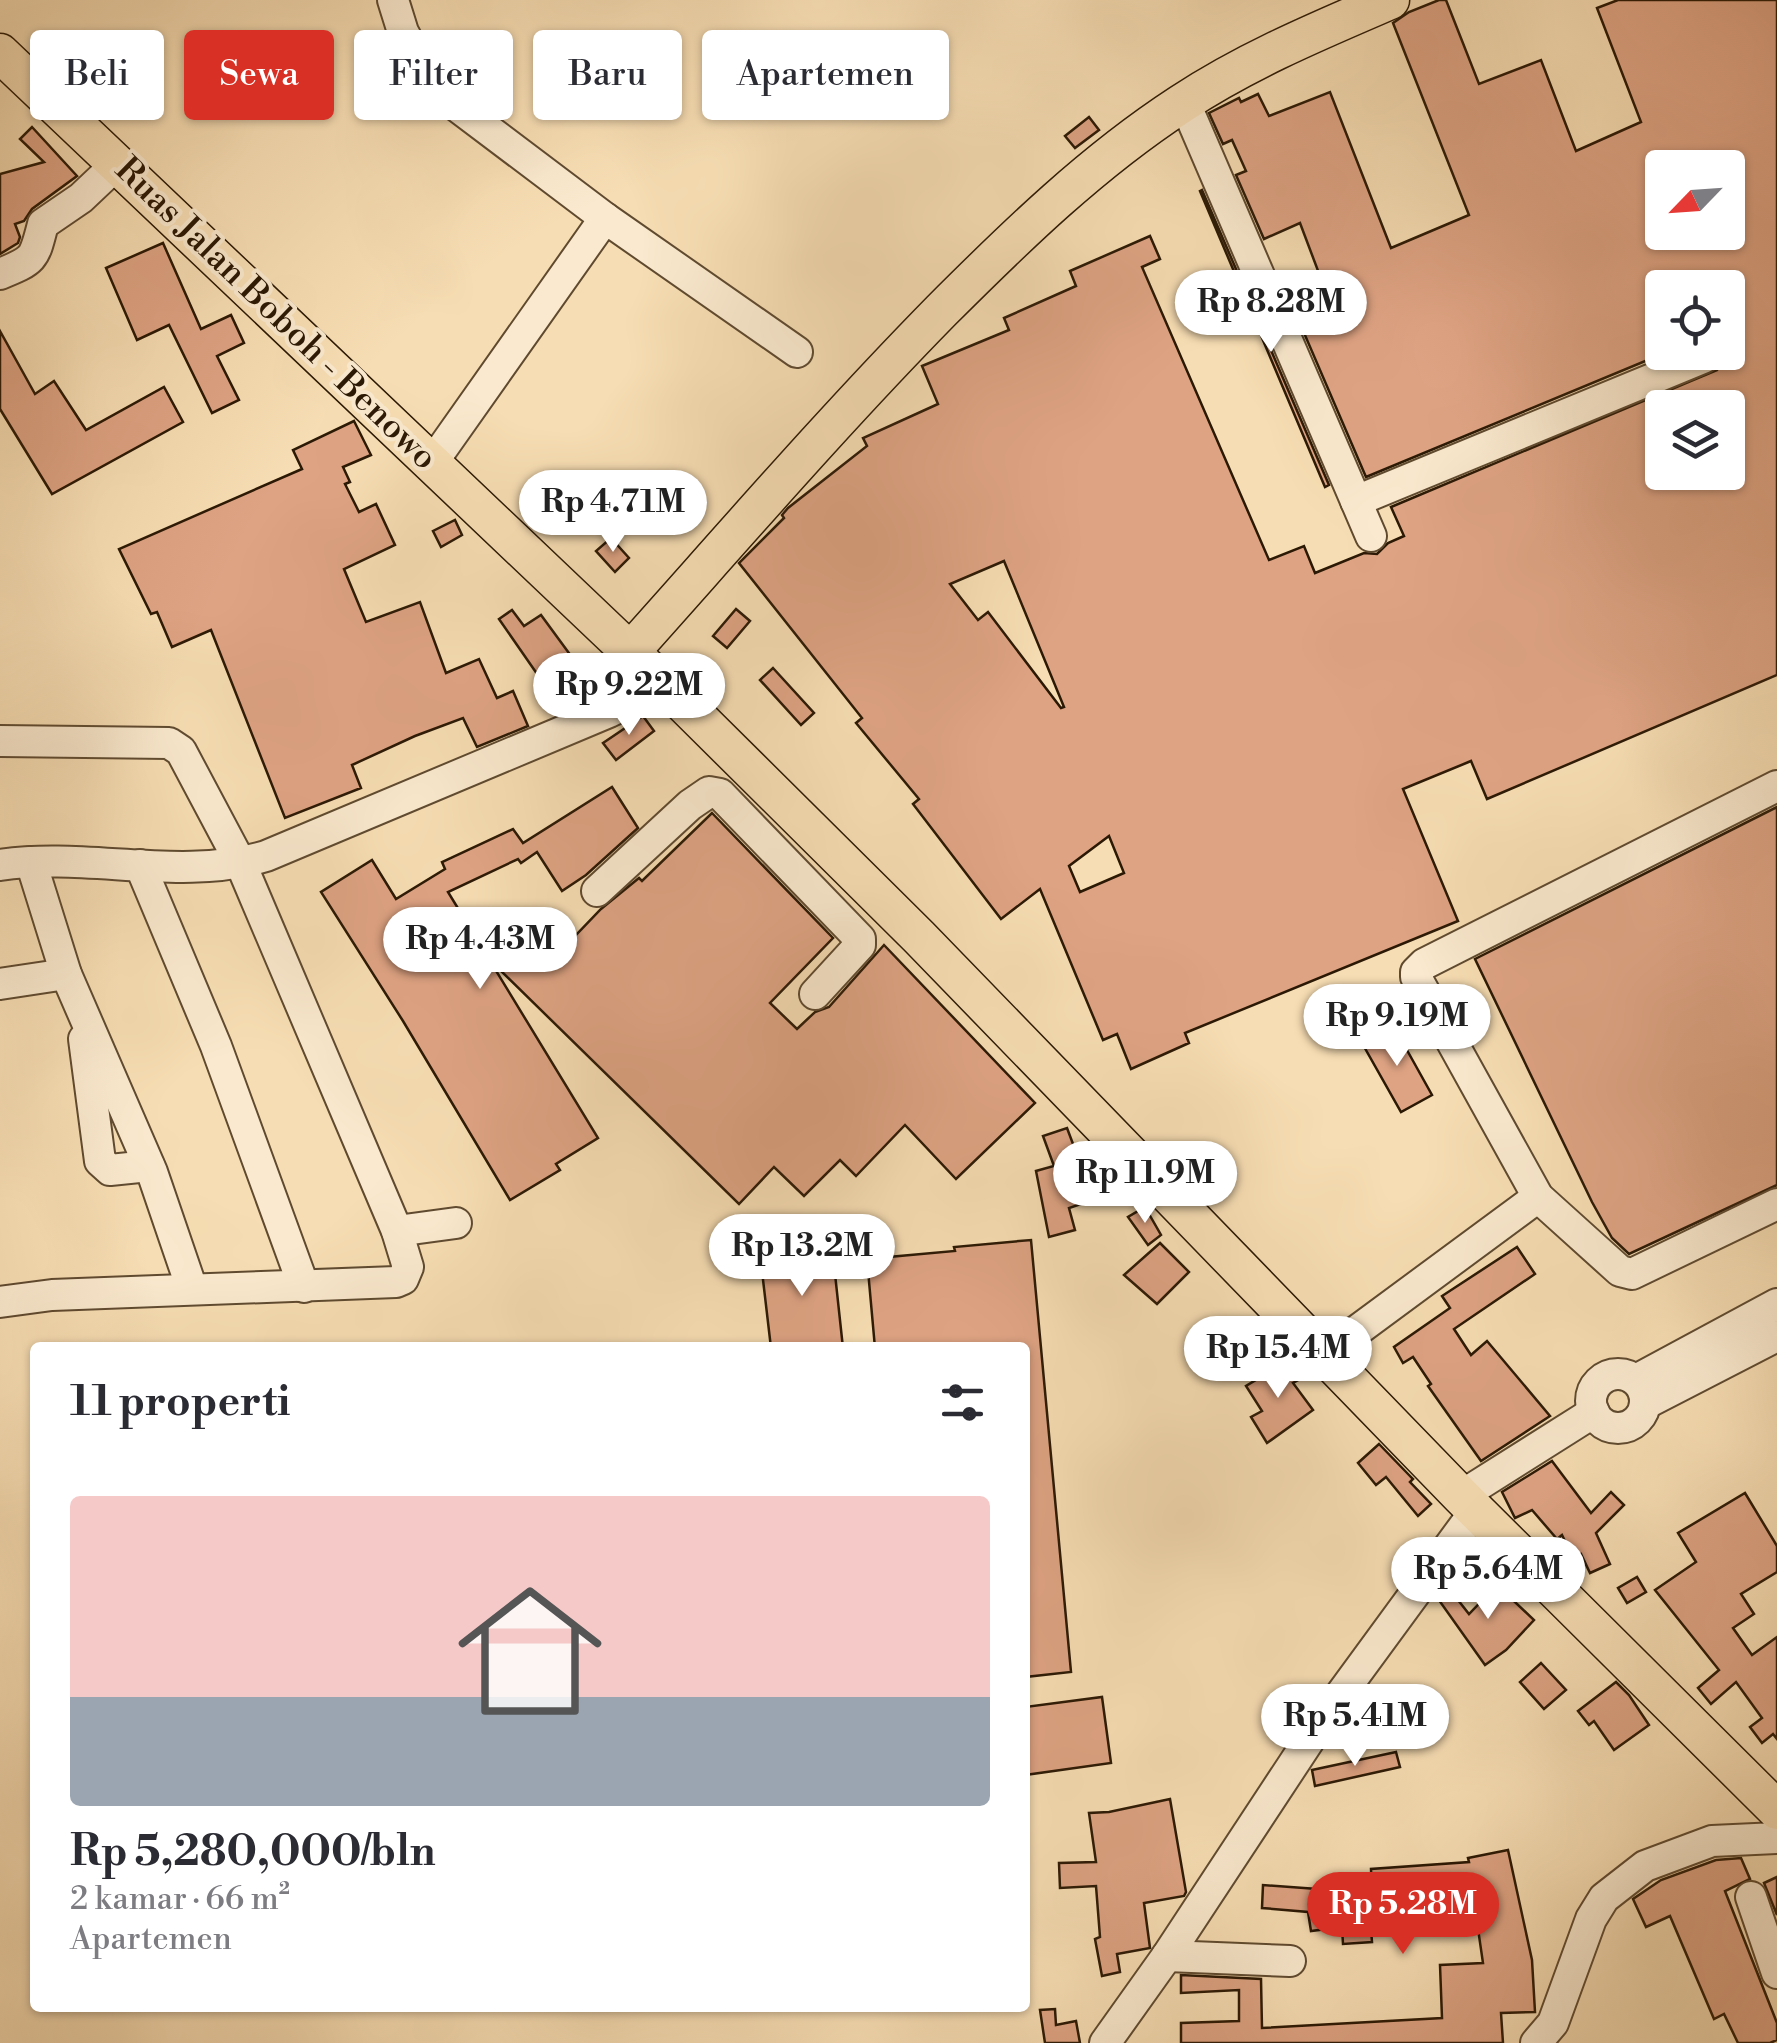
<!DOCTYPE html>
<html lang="id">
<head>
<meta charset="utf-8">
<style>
	body { margin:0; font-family:"Libre Bodoni",serif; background:#f2f2f3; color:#2b2b33; height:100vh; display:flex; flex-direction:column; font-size:38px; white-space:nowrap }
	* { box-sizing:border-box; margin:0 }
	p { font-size:32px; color:#7c7c81 }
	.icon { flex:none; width:55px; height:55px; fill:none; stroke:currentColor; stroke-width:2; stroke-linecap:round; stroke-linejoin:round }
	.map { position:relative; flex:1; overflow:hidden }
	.sheet { position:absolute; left:30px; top:1342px; width:1000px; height:670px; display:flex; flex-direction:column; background:#fff; border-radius:10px; box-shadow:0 2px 8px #0004 }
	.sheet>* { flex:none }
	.banner { position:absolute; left:30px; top:30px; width:1000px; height:90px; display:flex; gap:20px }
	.needle { width:65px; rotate:245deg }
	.fabs { position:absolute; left:1645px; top:150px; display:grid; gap:20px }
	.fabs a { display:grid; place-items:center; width:100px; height:100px; border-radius:10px; background:#fff; box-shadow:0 2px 8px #0004; font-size:50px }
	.price { position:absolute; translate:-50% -85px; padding:0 22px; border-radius:35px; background:#fff; color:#222; font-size:32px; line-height:65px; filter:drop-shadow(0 2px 5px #0008) }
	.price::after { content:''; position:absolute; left:50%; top:60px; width:30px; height:22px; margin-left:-15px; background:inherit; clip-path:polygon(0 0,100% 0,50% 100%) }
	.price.on { background:#d93025; color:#fff }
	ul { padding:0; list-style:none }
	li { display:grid; align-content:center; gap:20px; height:530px; padding:0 40px }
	li span { display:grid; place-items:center; height:310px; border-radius:10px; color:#555 }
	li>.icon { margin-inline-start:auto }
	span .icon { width:180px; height:180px; fill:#fffc; stroke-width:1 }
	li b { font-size:42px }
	h2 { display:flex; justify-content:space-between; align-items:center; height:120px; padding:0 40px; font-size:42px }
	.tag { padding:0 35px; border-radius:10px; background:#fff; box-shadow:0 2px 8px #0004; font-size:35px; line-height:90px }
	.tag.on { background:#d93025; color:#fff }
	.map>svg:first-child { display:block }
	.building { fill:#dea383; stroke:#2c1905; stroke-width:2.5; fill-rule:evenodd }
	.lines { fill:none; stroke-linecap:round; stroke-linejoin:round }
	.minor-casing { stroke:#5f4a30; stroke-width:34 }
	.major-casing { stroke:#2c1905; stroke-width:41 }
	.minor { stroke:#fae9ce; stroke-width:30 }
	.major { stroke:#f7ddb3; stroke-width:38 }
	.labels { text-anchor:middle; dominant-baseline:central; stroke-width:8; stroke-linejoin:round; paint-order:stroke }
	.street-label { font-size:35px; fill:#2c1905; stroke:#fae9ce }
</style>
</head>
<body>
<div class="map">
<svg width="1777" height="2043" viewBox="0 0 1777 2043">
	<rect width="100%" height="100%" fill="#f7ddb3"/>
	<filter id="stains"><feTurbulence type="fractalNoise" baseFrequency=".002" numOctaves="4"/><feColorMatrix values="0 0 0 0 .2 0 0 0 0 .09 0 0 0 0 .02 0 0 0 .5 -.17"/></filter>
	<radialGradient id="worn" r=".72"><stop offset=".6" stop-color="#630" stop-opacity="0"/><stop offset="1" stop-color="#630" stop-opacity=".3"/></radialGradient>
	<g class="building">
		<path d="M1439,0h7l33,84 62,-24 35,91 65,-29 -44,-114 21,-8h159v675l-290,124 -16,-38 -68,28 55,132 -273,112 4,10 -58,26 -14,-35 -14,6 -63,-151 -39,30 -88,-115 6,-5 -63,-76 6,-5 -123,-155 45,-45 -2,-3 6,-7 79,-62 -4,-8 75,-34 -16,-38 87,-36 -5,-12 72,-32 -6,-15 80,-35 10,23 -18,8 127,293 35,-14 11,27 49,-20 13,1 11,-11 16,-7 -13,-29 326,-137 4,-18h7v-64h-66v64h5l-301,125 -80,-186 34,-15 -20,-53 -36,16 -28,-64 10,-4 -14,-31 -9,4 -14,-31 30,-15 2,4 17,-8 11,22 61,-24 61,156 78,-33 -76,-192 16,-11zM1662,168h66v64h-66zM1662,408h66v64h-66zM1004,561l60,146 -3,1 -73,-96 -10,8 -28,-36zM1109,836l15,37 -44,19 -11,-26z"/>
		<polygon points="1089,117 1099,130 1075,148 1065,136"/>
		<polygon points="32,127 77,176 32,209 24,221 15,224 20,237 18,243 0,254 0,174 44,162 20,139"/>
		<polygon points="1202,190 1329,485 1325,487 1200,191"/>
		<polygon points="163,243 201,329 231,315 244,343 217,356 239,400 212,413 169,325 137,340 106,268"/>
		<polygon points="0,331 35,394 54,381 86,430 164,387 183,422 52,494 0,409"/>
		<polygon points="354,421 371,455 343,467 350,482 345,484 359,512 376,504 395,545 344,569 366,622 420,602 446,673 479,659 497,698 513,691 528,726 477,747 463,718 415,736 352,765 361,788 285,818 211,630 172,647 157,612 151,614 119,549 302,469 293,450"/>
		<polygon points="455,520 462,535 441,547 433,531"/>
		<polygon points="611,538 629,558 615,572 596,551"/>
		<polygon points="736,609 750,621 727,648 713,636"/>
		<polygon points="512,610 524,626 541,615 574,660 542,681 499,619"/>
		<polygon points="605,667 608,692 582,703 578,671"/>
		<polygon points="773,668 814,713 801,725 760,680"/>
		<polygon points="643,716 654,731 616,760 603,743"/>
		<polygon points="612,787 638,828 586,875 562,891 537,852 521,863 518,859 448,892 598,1138 556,1164 560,1170 510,1200 403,1021 321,892 372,860 396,899 445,869 442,862 513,829 523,843"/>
		<polygon points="1777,807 1777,1185 1629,1254 1612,1238 1592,1202 1475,959"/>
		<polygon points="712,813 833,938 770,1003 797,1029 815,1012 829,1007 884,945 1035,1103 956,1179 905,1125 856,1176 840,1160 804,1196 774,1167 739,1204 498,968 529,937 552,960 601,909 639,878 642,881"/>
		<polygon points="1393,1025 1432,1095 1401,1112 1362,1043"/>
		<polygon points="1067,1128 1079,1160 1082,1159 1093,1200 1069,1208 1075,1230 1049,1237 1036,1171 1054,1166 1043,1136"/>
		<polygon points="1145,1207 1161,1235 1148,1245 1128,1217"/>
		<polygon points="1031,1240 1071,1672 1025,1677 1025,1348 875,1348 867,1259 955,1251 954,1247"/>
		<polygon points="1160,1243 1189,1272 1157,1304 1124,1275"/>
		<polygon points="832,1246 843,1348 771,1348 760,1254"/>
		<polygon points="1517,1247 1535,1274 1454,1329 1471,1355 1487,1341 1550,1416 1481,1461 1428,1386 1431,1384 1413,1357 1403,1363 1394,1347 1450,1308 1442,1296"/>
		<polygon points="1289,1360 1300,1379 1293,1383 1313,1410 1267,1443 1251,1417 1262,1411 1246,1386"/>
		<polygon points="1379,1444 1409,1475 1413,1479 1410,1482 1431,1504 1418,1516 1386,1477 1376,1485 1358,1463"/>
		<polygon points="1552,1461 1591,1513 1611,1492 1624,1505 1596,1533 1610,1564 1590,1573 1581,1554 1573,1558 1562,1535 1557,1539 1532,1510 1515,1518 1502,1492"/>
		<polygon points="1745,1493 1777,1546 1777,1572 1741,1594 1754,1614 1733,1628 1752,1655 1777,1637 1777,1739 1773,1734 1762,1743 1750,1727 1762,1718 1736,1682 1711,1704 1698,1688 1719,1670 1655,1590 1696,1562 1678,1533"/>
		<polygon points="1637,1577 1646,1592 1627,1603 1618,1588"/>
		<polygon points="1497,1585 1534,1620 1506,1650 1485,1665 1436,1596 1447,1586 1469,1614"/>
		<polygon points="1541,1663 1566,1690 1544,1709 1520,1682"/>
		<polygon points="1616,1682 1629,1695 1649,1725 1614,1750 1594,1721 1589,1725 1578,1711"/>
		<polygon points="1102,1697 1111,1763 1025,1775 1025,1707"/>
		<polygon points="1396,1752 1400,1767 1315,1786 1312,1770"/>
		<polygon points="1170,1799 1186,1892 1184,1896 1144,1903 1150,1948 1117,1954 1120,1972 1102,1976 1095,1939 1100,1937 1096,1886 1060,1888 1059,1863 1096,1862 1089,1813 1109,1812"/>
		<polygon points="1508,1850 1532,1960 1535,2012 1501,2013 1503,2043 1181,2043 1181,2023 1239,2021 1239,1990 1181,1993 1181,1975 1261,1979 1262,2028 1442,2018 1440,1965 1483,1963 1475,1908 1370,1916 1372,1942 1343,1944 1342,1927 1311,1931 1308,1912 1262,1908 1263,1885 1331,1890 1338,1896 1372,1895 1371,1869 1469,1862 1468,1858"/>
		<polygon points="1741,1858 1750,1879 1725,1891 1777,2023 1777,2040 1770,2043 1738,2043 1724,2014 1714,2019 1670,1916 1646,1927 1633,1899 1661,1880 1716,1860"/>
		<polygon points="1777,1877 1777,1915 1764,1883"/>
		<polygon points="1055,2009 1056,2025 1076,2021 1080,2043 1045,2043 1040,2010"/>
	</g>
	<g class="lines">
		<defs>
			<g id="minor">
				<polyline points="393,0 403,32 434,89 605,218"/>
				<polyline points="1184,101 1371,536"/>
				<path d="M0,274c35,-14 34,-15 43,-50l38,-26 37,-35"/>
				<polyline points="432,463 605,218 797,352"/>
				<polyline points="1356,501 1703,358"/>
				<polyline points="0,741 169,743 181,751 241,864 397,1231 408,1267 403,1279 396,1282 52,1295 0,1302"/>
				<polyline points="1777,786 1424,964 1416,972 1416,977 1538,1197 1620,1271 1632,1274 1777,1204"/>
				<polyline points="31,862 66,974 152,1172 192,1289"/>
				<path d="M0,865c88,-13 180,17 266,-9l343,-144 56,-27"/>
				<polyline points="140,865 216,1046 304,1287"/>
				<polyline points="597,891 690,805 709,792 720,794 860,939 860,945 815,994"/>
				<polyline points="0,984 66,974"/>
				<polyline points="84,1039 100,1161 110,1170 149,1166"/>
				<polyline points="397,1231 456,1223"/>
				<polyline points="1324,1355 1538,1197"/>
				<circle cx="1618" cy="1401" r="27"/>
				<polyline points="1636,1380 1777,1304"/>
				<polyline points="1645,1404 1777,1336"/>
				<polyline points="1461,1496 1594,1412"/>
				<polyline points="1751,1897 1777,1973"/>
				<polyline points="1167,1956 1290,1961"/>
				<polyline points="1105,2043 1167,1956 1325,1716 1476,1510"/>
				<polyline points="1536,2043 1553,2023 1591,1919 1604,1898 1645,1866 1712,1841 1777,1838"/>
			</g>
			<g id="major">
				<polyline points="0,53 665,685 919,937 1461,1496 1777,1810"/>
				<path d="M630,652c103,-115 203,-231 311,-341 75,-75 151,-149 240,-207 65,-43 137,-73 209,-104"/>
			</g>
		</defs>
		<use href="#minor" class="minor-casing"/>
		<use href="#major" class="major-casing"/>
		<use href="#minor" class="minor"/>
		<use href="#major" class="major"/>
	</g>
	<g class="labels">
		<g class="street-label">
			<text transform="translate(276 314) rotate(44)">Ruas Jalan Boboh - Benowo</text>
		</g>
	</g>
	<rect width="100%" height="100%" filter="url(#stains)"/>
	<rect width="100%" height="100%" fill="url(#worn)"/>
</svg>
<div class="fabs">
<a><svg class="needle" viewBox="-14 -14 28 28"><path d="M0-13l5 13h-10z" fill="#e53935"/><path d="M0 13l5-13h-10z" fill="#7c7c81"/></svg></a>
<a><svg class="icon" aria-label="locate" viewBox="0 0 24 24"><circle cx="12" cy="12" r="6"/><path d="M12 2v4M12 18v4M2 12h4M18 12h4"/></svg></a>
<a><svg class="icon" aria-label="layers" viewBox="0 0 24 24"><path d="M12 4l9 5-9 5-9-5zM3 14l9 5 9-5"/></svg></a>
</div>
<b class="price" style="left:1271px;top:355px">Rp 8.28M</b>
<b class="price" style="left:613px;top:555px">Rp 4.71M</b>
<b class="price" style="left:629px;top:738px">Rp 9.22M</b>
<b class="price" style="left:480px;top:992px">Rp 4.43M</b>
<b class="price" style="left:1397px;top:1069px">Rp 9.19M</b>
<b class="price" style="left:1145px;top:1226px">Rp 11.9M</b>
<b class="price" style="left:802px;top:1299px">Rp 13.2M</b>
<b class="price" style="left:1278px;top:1401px">Rp 15.4M</b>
<b class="price" style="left:1488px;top:1622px">Rp 5.64M</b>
<b class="price" style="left:1355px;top:1769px">Rp 5.41M</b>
<b class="price on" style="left:1403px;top:1957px">Rp 5.28M</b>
<div class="banner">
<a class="tag">Beli</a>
<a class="tag on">Sewa</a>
<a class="tag">Filter</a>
<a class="tag">Baru</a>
<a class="tag">Apartemen</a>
</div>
<section class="sheet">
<h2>11 properti<svg class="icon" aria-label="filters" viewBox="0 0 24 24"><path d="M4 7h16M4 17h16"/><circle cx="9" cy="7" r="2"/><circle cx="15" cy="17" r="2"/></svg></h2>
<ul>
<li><span style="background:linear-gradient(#f6c9c9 65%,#9aa5b1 0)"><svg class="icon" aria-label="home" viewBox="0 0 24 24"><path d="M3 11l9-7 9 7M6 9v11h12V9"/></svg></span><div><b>Rp 5,280,000/bln</b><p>2 kamar · 66 m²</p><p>Apartemen</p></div></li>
</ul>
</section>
</div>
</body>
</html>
